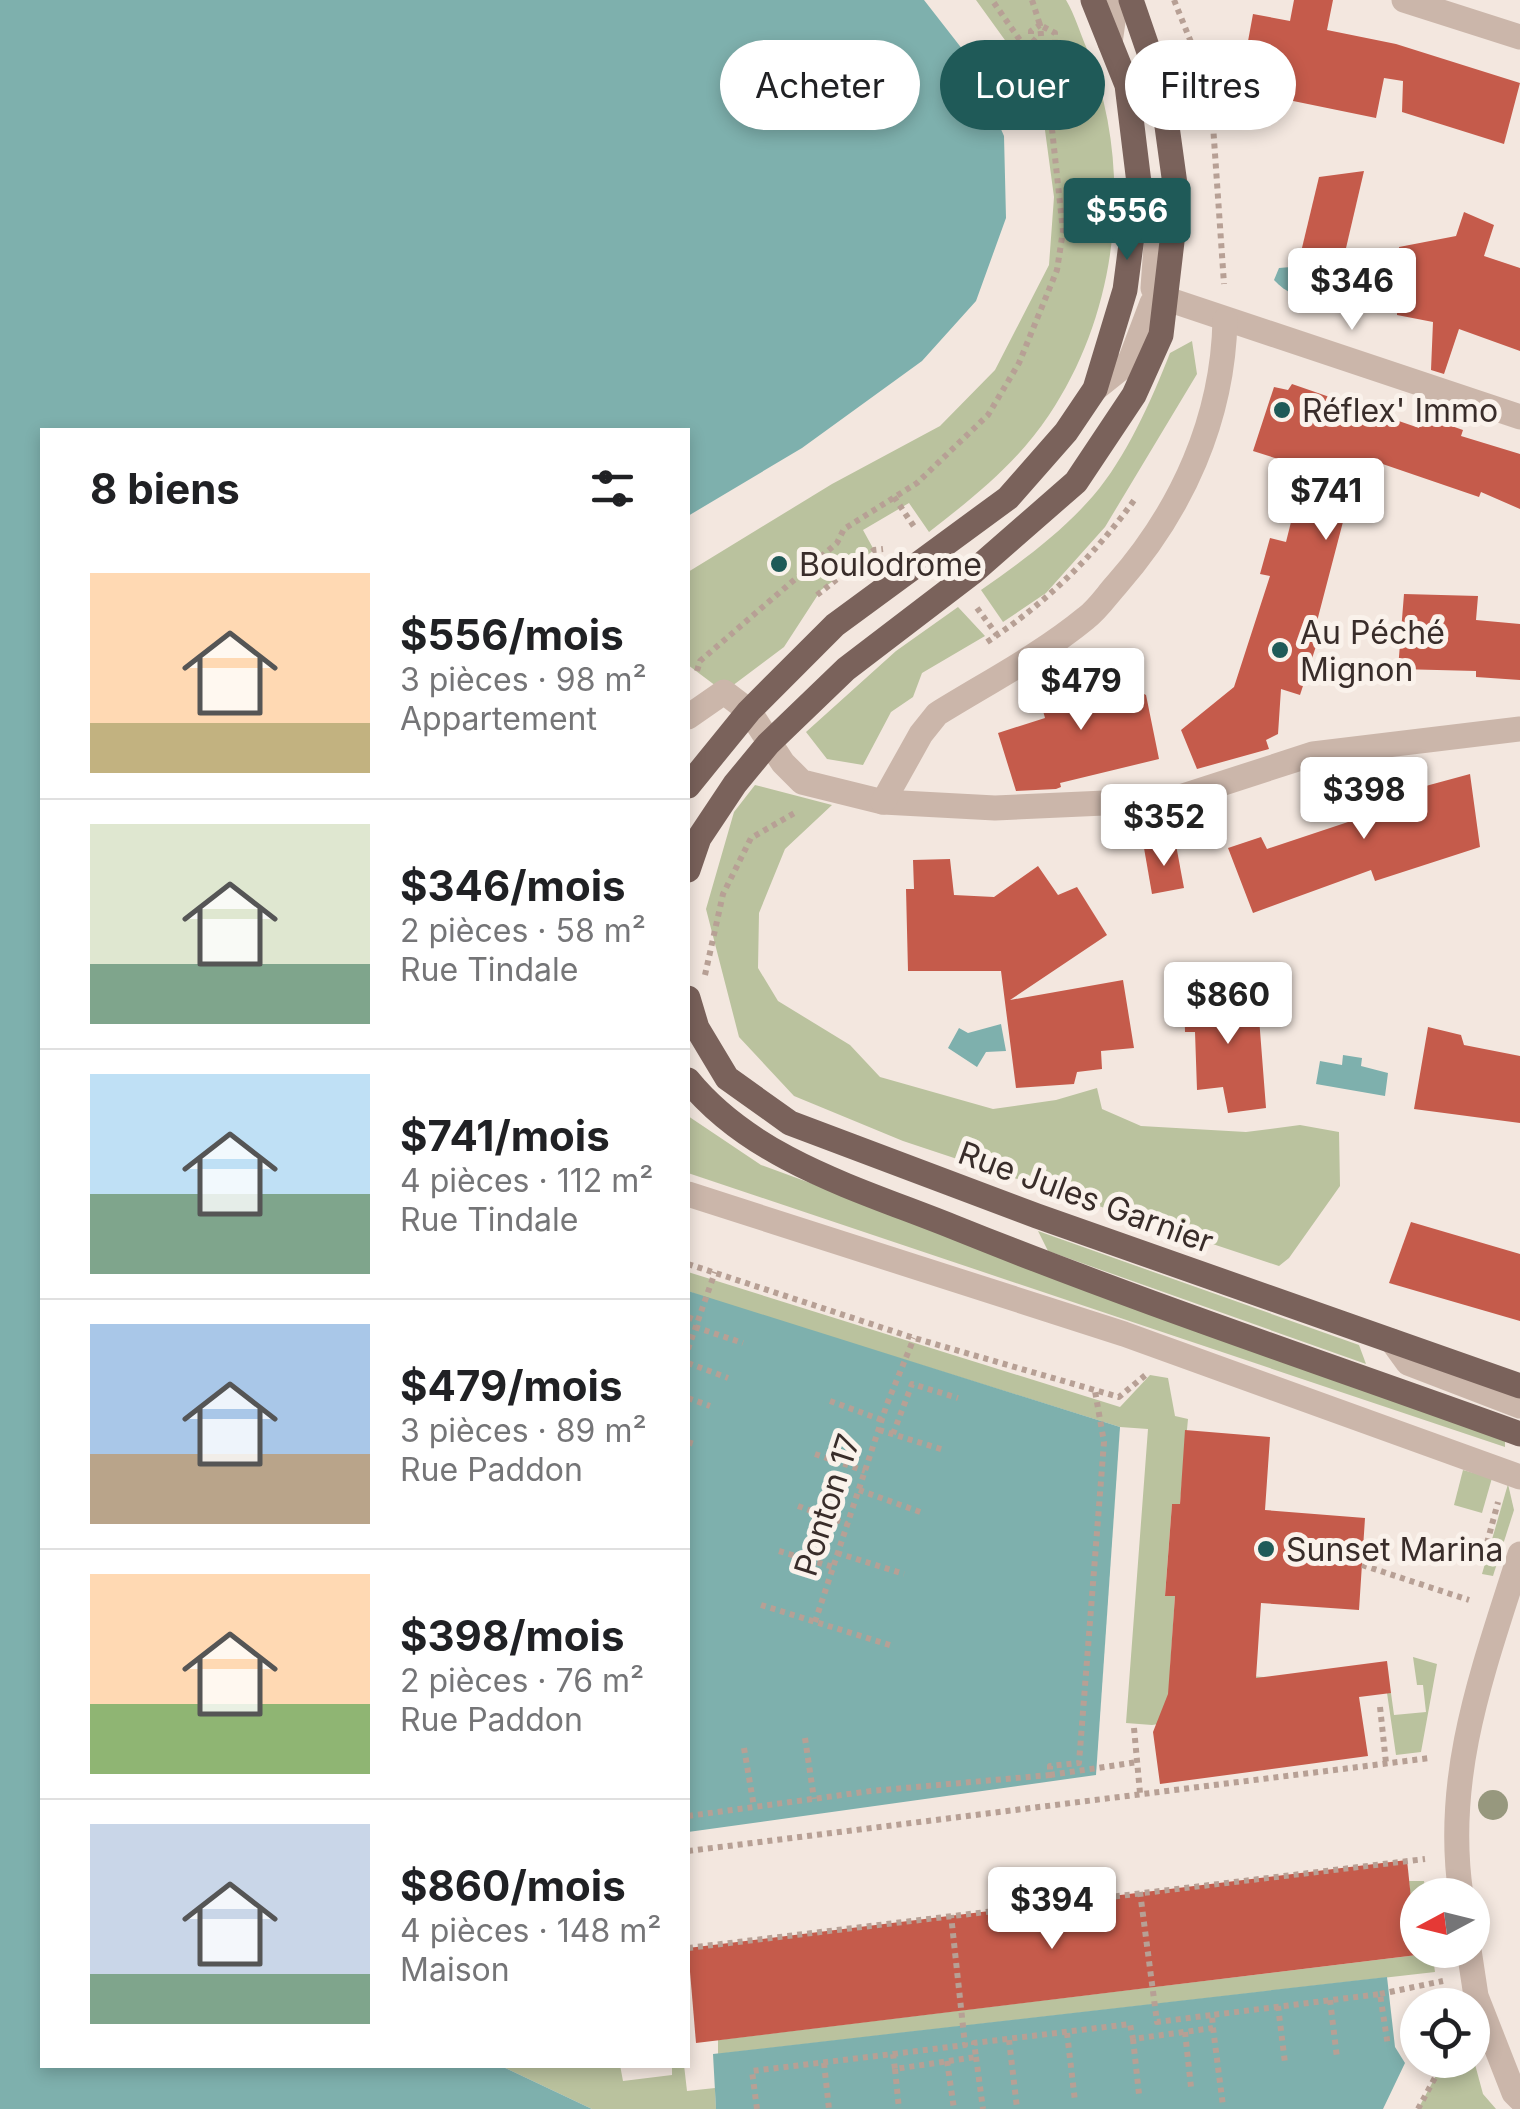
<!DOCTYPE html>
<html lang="fr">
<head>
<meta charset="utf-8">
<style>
	body { margin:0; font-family:Inter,sans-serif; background:#f6f6f6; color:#202124; height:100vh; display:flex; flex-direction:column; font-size:38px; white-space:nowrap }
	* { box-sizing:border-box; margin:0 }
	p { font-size:32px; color:#757577 }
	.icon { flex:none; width:55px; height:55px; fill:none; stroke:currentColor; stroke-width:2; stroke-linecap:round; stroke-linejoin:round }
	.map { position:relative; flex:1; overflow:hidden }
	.side { position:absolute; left:40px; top:428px; width:650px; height:1640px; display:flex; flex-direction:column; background:#fff; border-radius:0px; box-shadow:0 5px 15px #0003 }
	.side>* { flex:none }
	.hud { position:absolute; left:720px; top:40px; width:650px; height:90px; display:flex; gap:20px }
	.needle { width:65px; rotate:263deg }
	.fabs { position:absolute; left:1400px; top:1878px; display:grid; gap:20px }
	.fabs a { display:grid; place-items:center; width:90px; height:90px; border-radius:50%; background:#fff; box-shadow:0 5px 15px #0003; font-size:50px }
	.price { position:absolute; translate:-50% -85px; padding:0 22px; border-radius:10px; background:#fff; color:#222; font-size:32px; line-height:65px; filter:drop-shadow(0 2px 5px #0008) }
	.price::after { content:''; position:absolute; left:50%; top:60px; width:30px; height:22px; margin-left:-15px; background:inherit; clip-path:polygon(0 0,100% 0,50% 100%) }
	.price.selected { background:#1f5a58; color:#fff }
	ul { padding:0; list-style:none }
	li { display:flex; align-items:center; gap:30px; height:250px; padding:0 50px }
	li+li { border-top:2px solid #e0e0e0 }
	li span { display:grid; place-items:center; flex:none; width:280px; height:200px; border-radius:0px; color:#555 }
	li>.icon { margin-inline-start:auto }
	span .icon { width:120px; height:120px; fill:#fffc; stroke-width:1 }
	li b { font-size:42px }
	h2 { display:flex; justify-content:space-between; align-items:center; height:120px; padding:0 50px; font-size:42px }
	.chip { padding:0 35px; border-radius:45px; background:#fff; box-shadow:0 5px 15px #0003; font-size:35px; line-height:90px }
	.chip.selected { background:#1f5a58; color:#fff }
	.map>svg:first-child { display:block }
	.green { fill:#bac29e }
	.water { fill:#7eb0ad }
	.building { fill:#c55b4b }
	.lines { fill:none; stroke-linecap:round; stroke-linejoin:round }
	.path { stroke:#b7a095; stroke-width:6; stroke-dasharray:5 5; stroke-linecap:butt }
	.minor { stroke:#cbb6aa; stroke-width:25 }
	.major { stroke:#7a625b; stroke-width:25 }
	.tree { fill:#97987e }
	.poi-dot { fill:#1f5a58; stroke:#faf2eb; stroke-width:4 }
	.labels { text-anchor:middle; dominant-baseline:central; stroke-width:10; stroke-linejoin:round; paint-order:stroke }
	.poi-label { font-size:32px; fill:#392d2a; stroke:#faf2eb; text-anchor:start }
	.street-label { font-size:32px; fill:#392d2a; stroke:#faf2eb }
</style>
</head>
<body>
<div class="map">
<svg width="1520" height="2109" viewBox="0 0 1520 2109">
	<rect width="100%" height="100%" fill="#f3e7df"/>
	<g class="green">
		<path d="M976,0h90c9,15 14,33 21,49 47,118 33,260 -38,366 -32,48 -75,82 -120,117l-20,-29 -46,27 11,20 -53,40 -37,57 -60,45 -36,-27v-93l144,-88 108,-58 55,-56 54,-105 5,-68 -10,-74 -29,-69z"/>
		<path d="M1192,341l5,33 -92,153 -59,66 -43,29 -22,-32c40,-28 80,-57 112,-94 33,-38 59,-97 77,-143z"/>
		<polygon points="958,607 985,636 922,673 913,697 891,712 863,765 827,759 806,732 896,651"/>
		<polygon points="755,785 832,805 785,849 759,913 758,968 778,1001 850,1045 880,1077 993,1109 1056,1100 1097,1088 1102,1109 1141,1126 1246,1132 1300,1125 1339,1132 1340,1186 1289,1258 1279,1266 903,1141 794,1096 739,1037 706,909 734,812"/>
		<polygon points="688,1116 761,1165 1505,1438 1505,1447 688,1173"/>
		<polygon points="1038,1231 1359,1345 1366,1364 1048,1251"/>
		<polygon points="688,1272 1120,1407 1150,1375 1168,1378 1175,1416 1188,1419 1180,1504 1172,1504 1165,1595 1175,1596 1170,1670 1263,1677 1268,1709 1152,1725 1126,1723 1148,1429 1120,1427 706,1298 688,1291"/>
		<polygon points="1463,1470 1492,1478 1482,1513 1454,1505"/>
		<polygon points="1508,1484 1514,1510 1493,1576 1482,1574"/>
		<polygon points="1413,1657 1437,1664 1421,1752 1396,1755 1387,1693 1391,1693 1394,1715 1426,1712 1423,1685 1417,1685"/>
		<polygon points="1409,1881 1424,1881 1426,1895 1418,1895 1418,1950 1432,1950 1435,1972 718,2054 718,2040 1417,1955"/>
		<polygon points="1473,2057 1483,2094 1496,2109 1418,2109 1437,2074 1434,2060 1472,2060"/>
		<polygon points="499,2065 620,2065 623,2081 672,2075 672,2065 684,2065 687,2091 715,2088 716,2109 592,2109"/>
	</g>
	<g class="water">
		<polygon points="0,0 924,0 970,59 1004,136 1006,218 976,301 922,361 802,448 688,516 688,430 42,430 42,2065 499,2065 592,2109 0,2109"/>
		<path d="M1291,267l32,13 5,10 -6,10c-17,2 -36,-7 -48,-20l5,-12z"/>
		<polygon points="1001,1024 1006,1051 986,1052 977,1067 948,1048 959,1028 968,1033"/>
		<polygon points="1343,1055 1362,1058 1361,1066 1388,1073 1385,1096 1316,1084 1320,1061 1342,1065"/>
		<polygon points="688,1291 1120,1427 1096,1775 688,1832"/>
		<polygon points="1387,1977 1395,2047 1405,2063 1383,2109 716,2109 713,2054"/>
	</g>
	<g class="building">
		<polygon points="1294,0 1333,0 1327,30 1396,44 1520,83 1504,144 1402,112 1403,81 1384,78 1376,118 1239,90 1253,14 1290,21"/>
		<polygon points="1364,171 1343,261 1301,252 1319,177"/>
		<polygon points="1464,212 1494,225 1484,256 1520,268 1520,351 1459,329 1444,374 1431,370 1433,322 1397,315 1399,247 1456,236"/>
		<polygon points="1292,384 1419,428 1423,416 1463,430 1461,436 1520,454 1520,509 1481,492 1479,497 1368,459 1356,497 1350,495 1315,629 1321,631 1300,695 1281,689 1278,734 1266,740 1269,749 1197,769 1181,730 1234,687 1270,576 1260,574 1270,538 1286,542 1302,478 1277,470 1278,459 1253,451 1274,387 1288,390"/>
		<polygon points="1404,594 1478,596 1476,620 1520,624 1520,680 1476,677 1476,671 1398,669"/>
		<polygon points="1090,664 1146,695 1159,759 1060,783 1061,787 1056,789 1016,791 998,733 1045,718 1040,700"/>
		<polygon points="1470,774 1480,847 1375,881 1371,870 1253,913 1228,848 1261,837 1267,849 1354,820 1345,795 1406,778 1411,790"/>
		<polygon points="1176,845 1184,888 1152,894 1144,848"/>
		<polygon points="950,859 954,895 994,897 1038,866 1058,895 1077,887 1107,935 1010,1000 1123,980 1134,1048 1101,1051 1102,1069 1077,1072 1074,1084 1016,1088 1001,971 908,971 906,889 914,889 913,860"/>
		<polygon points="1257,992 1266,1108 1228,1113 1223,1087 1197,1090 1195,1032 1185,1032 1184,996"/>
		<polygon points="1428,1027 1461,1035 1464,1045 1520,1056 1520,1123 1414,1109"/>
		<polygon points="1411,1222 1520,1254 1520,1321 1389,1283"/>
		<polygon points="1185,1430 1270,1437 1265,1510 1365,1518 1359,1610 1261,1603 1256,1678 1387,1661 1391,1693 1359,1697 1368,1756 1160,1784 1153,1732 1168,1694 1175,1596 1165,1596 1172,1504 1180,1504"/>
		<polygon points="1407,1860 1417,1955 696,2043 688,1948"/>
	</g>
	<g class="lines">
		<g class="path">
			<polyline points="1032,0 1040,25 1055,33 1055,62 1067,85 1065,103 1049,114"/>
			<polyline points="1174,0 1199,62 1213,125 1224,284"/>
			<path d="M1042,46l-2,-21 -9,6v7c9,9 20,9 32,13l2,14 -13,2 -9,-7 -1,-14"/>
			<polyline points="894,497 915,528"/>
			<polyline points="817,595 874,550 883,549"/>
			<polyline points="977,608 997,635"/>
			<path d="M987,642c59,-39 107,-86 148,-143"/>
			<polyline points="697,671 700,661 837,543 844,529 917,483 988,415 1019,363 1057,270 1063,231 1051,120 1024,46 992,0"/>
			<polyline points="705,975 723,894 751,838 796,812"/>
			<polyline points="688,1264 914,1338 1119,1397 1148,1373"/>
			<polyline points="688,1317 697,1321"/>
			<polyline points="695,1327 743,1343"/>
			<polyline points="688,1349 715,1272"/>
			<polyline points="688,1363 728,1378"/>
			<polyline points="688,1398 710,1406"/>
			<polyline points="830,1401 882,1420"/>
			<polyline points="879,1430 944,1450"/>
			<polyline points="893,1434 912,1384 958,1398"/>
			<polyline points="688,1442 697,1445"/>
			<polyline points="815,1454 865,1471"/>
			<polyline points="859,1490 923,1513"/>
			<polyline points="798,1506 847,1524"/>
			<polyline points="1487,1543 1498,1502"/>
			<polyline points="779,1551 833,1567"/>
			<polyline points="837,1553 904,1574"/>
			<polyline points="1362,1565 1469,1600"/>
			<polyline points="761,1605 893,1646"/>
			<polyline points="815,1622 887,1404 914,1338"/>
			<polyline points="1380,1707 1386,1763"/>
			<polyline points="1134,1728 1140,1793"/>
			<polyline points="805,1738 814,1799"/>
			<polyline points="744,1748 754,1807"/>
			<polyline points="1050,1775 1138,1762"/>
			<polyline points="688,1816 871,1791 1050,1775 1050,1766 1079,1763 1104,1442 1095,1391"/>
			<polyline points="688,1851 1430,1758"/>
			<polyline points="1140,1892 1157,2022 1212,2015"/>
			<polyline points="688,1948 1425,1859"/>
			<polyline points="1380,1994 1443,1981"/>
			<polyline points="1330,2000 1337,2058"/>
			<polyline points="1278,2006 1285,2063"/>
			<polyline points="1213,2028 1223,2106"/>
			<polyline points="1185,2032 1191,2087"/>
			<polyline points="1067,2033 1075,2101"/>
			<polyline points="1133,2039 1139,2094"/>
			<polyline points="1009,2040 1017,2108"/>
			<polyline points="893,2054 965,2045 951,1915"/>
			<polyline points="976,2057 983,2109"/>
			<polyline points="947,2061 954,2109"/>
			<polyline points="824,2063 829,2109"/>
			<polyline points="895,2069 899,2109"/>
			<polyline points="757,2109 752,2071 893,2054 895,2069 976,2057 974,2043 1130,2024 1133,2039 1213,2028 1212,2015 1380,1994 1388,2046"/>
			<polyline points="1418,2109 1437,2074 1434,2060"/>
		</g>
		<g class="minor">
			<polyline points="1404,0 1520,37"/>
			<polyline points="1110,43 1116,0"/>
			<polyline points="1139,183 1159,203 1153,288 1167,299 1520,417"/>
			<polyline points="1095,389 1130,361 1152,303 1167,299"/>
			<polyline points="688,717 724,692 749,711 783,763 802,782 883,802 995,808 1171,800 1313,754 1520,729"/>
			<path d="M883,802l38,-68 16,-20c50,-31 104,-59 149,-96 12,-9 21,-23 31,-34 65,-74 106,-165 108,-264"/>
			<polyline points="688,1194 1124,1334 1520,1477"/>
			<polyline points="1392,1341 1408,1363 1520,1406"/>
			<path d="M1461,1895c-18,-121 23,-227 59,-341"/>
			<polyline points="1469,1950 1476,1996 1514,2093 1520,2099"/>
		</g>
		<g class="major">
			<polyline points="688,786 749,711 835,625 1008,498 1066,432 1095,389 1125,290 1139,183 1127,85 1093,0"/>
			<polyline points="688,870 699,838 735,784 768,744 846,669 973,572 1076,482 1134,395 1161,335 1177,199 1162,90 1131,0"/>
			<polyline points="688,998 697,1028 727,1078 790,1123 1037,1216 1520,1386"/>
			<path d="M688,1080c66,81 174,110 268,148 186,75 376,138 564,206"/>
		</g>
	</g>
	<circle class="tree" cx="1493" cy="1805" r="15"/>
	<g class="poi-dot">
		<circle cx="1282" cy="410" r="10"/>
		<circle cx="779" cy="564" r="10"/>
		<circle cx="1280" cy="650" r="10"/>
		<circle cx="1266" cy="1549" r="10"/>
	</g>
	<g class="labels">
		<g class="poi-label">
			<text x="1302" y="410">Réflex' Immo</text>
			<text x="799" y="564">Boulodrome</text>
			<text x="1300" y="632">Au Péché<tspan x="1300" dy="37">Mignon</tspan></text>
			<text x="1286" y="1549">Sunset Marina</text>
		</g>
		<g class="street-label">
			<text transform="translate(1086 1197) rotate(20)">Rue Jules Garnier</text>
			<text transform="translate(827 1505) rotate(-72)">Ponton 17</text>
		</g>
	</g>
</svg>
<div class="fabs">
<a><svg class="needle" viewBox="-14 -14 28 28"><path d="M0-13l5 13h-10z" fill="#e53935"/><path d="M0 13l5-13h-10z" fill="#757577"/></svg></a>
<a><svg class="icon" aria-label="locate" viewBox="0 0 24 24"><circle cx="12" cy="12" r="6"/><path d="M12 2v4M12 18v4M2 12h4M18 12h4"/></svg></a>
</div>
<b class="price selected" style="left:1127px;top:263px">$556</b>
<b class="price" style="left:1352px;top:333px">$346</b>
<b class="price" style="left:1326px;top:543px">$741</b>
<b class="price" style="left:1081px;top:733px">$479</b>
<b class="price" style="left:1364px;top:842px">$398</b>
<b class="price" style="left:1164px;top:869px">$352</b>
<b class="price" style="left:1228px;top:1047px">$860</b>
<b class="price" style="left:1052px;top:1952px">$394</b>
<div class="hud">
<a class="chip">Acheter</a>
<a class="chip selected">Louer</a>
<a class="chip">Filtres</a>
</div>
<section class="side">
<h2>8 biens<svg class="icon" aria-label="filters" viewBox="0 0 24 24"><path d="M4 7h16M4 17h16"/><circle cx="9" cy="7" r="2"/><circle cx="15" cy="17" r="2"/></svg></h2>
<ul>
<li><span style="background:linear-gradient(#ffd9b3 75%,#c2b280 0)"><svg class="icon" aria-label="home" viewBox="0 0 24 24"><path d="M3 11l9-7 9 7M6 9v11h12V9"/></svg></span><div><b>$556/mois</b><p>3 pièces · 98 m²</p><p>Appartement</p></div></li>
<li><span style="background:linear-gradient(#dfe7d0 70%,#7fa58c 0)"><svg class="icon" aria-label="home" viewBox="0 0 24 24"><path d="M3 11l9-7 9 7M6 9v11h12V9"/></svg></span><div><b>$346/mois</b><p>2 pièces · 58 m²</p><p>Rue Tindale</p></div></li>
<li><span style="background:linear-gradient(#bfe0f5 60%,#7fa58c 0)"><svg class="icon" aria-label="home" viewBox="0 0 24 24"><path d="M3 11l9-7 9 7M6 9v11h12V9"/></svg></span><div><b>$741/mois</b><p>4 pièces · 112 m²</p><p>Rue Tindale</p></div></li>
<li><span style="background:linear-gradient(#a9c7e8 65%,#b9a48a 0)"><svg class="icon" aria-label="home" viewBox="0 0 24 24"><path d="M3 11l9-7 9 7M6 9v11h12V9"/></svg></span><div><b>$479/mois</b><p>3 pièces · 89 m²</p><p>Rue Paddon</p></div></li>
<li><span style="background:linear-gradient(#ffd9b3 65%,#8fb573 0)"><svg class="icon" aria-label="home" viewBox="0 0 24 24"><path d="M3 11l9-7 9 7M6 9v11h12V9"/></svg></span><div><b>$398/mois</b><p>2 pièces · 76 m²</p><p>Rue Paddon</p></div></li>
<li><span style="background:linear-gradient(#c9d6e8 75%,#7fa58c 0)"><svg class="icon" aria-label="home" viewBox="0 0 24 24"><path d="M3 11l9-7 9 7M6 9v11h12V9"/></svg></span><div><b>$860/mois</b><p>4 pièces · 148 m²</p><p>Maison</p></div></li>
</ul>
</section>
</div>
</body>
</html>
